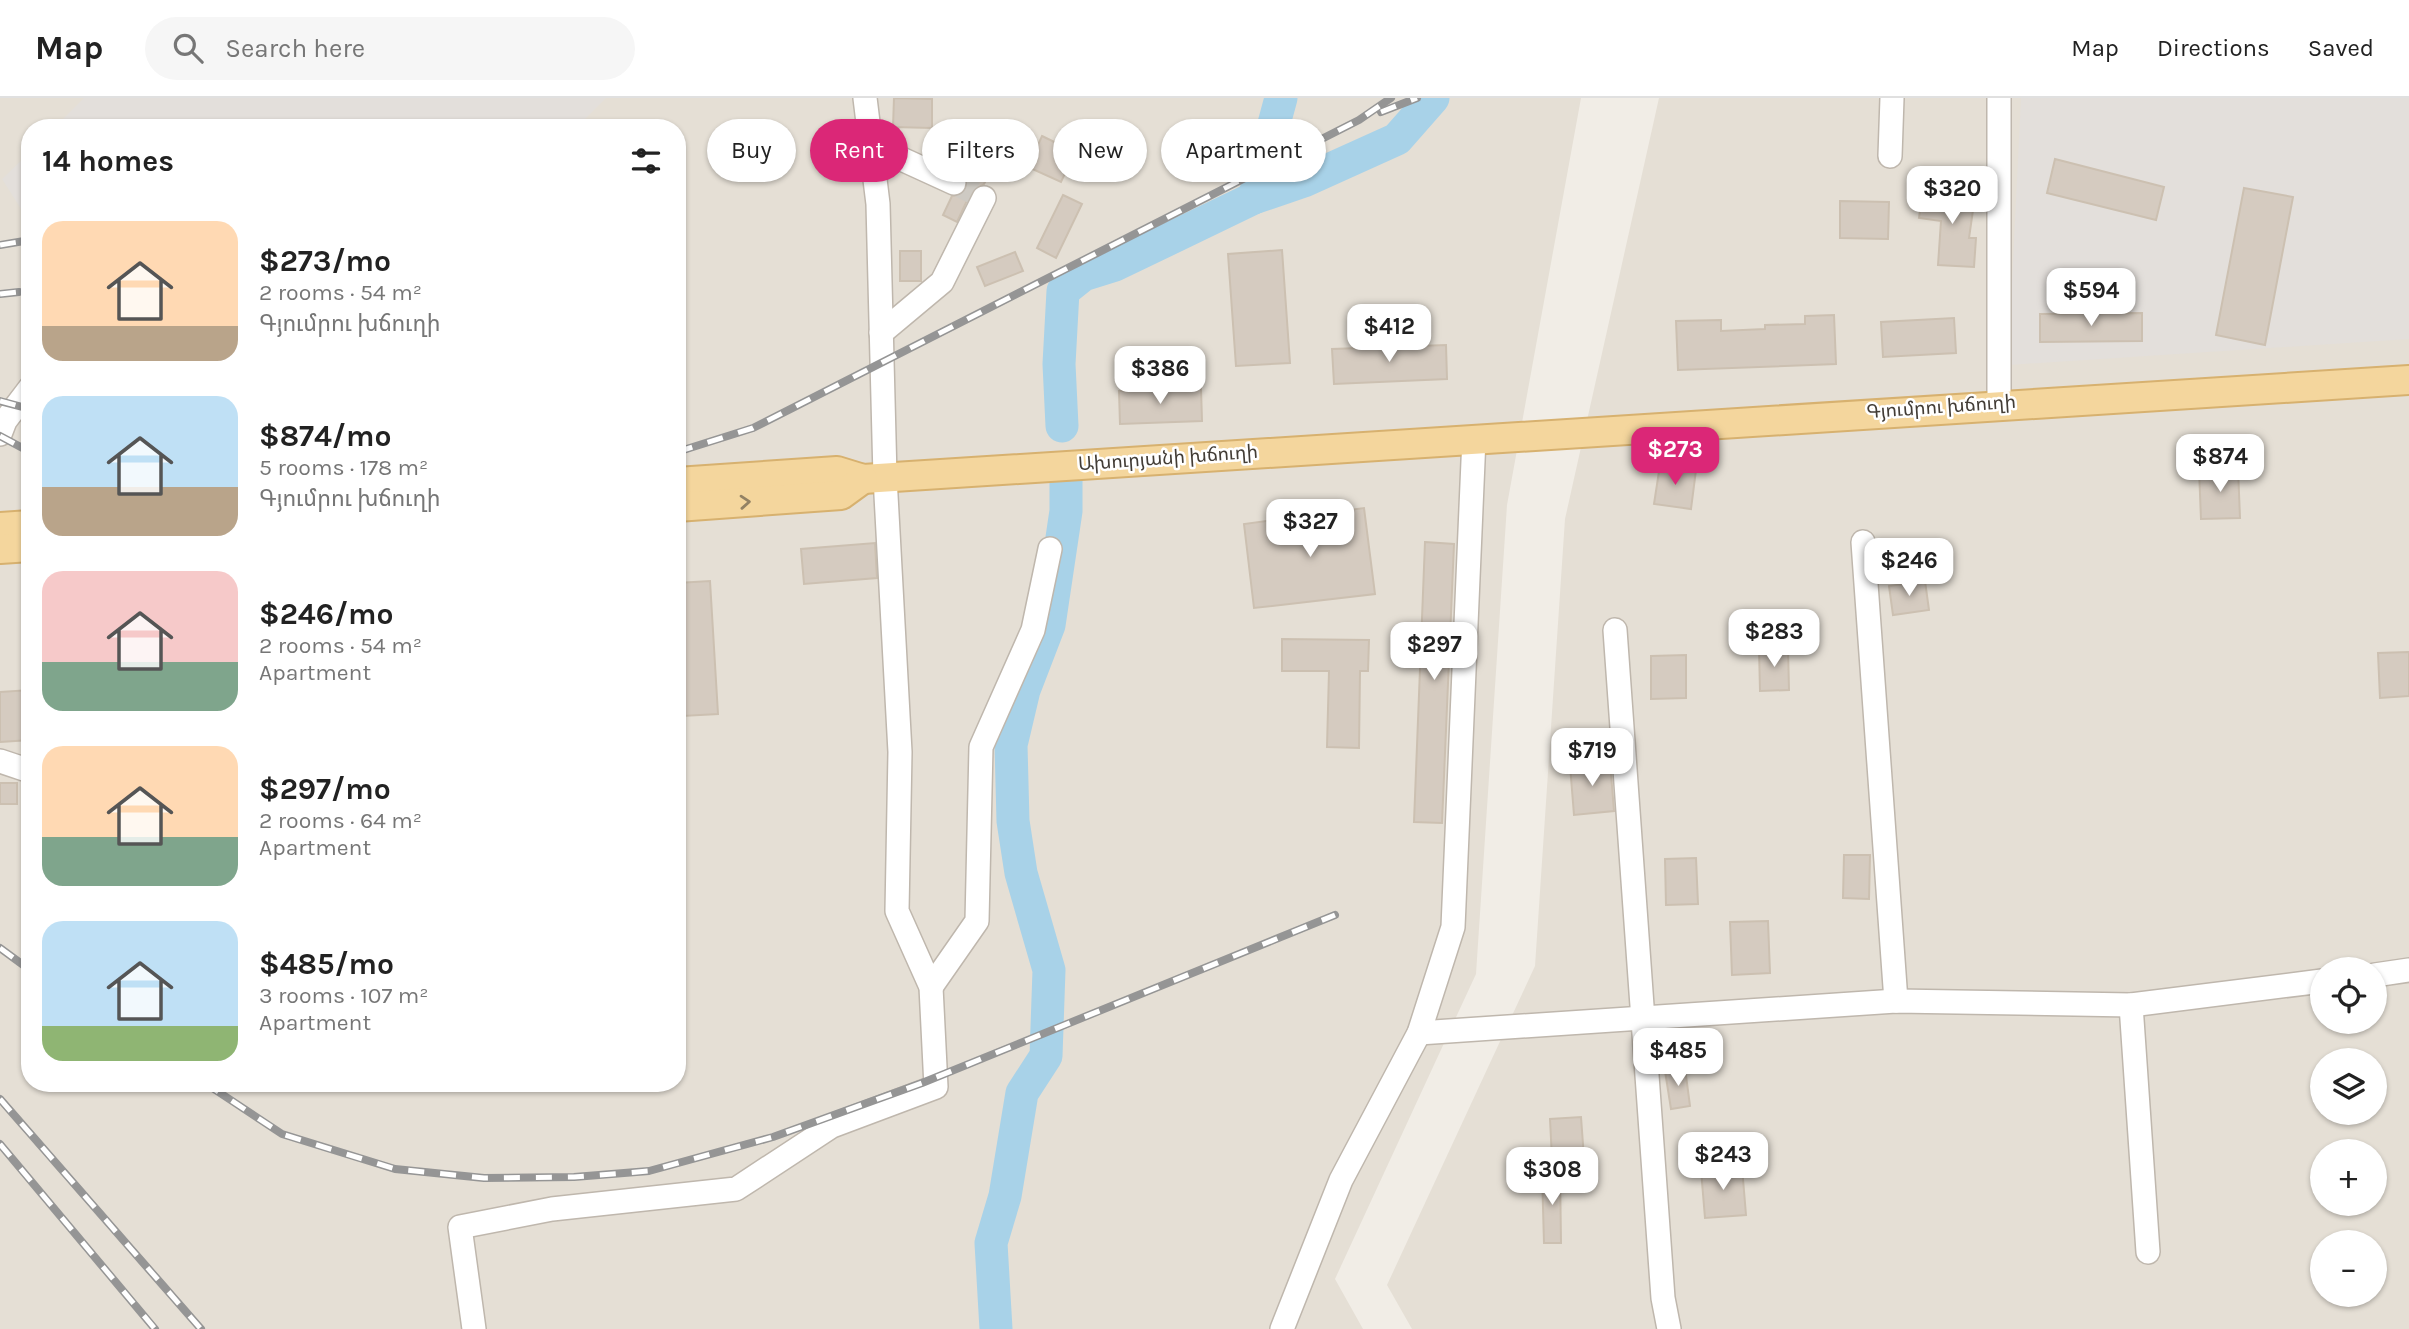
<!DOCTYPE html>
<html lang="en">
<head>
<meta charset="utf-8">
<style>
	body { margin:0; font-family:Karla,"Noto Sans Armenian",sans-serif; background:#f6f6f6; color:#222; height:100vh; display:flex; flex-direction:column; font-size:26px; white-space:nowrap }
	* { box-sizing:border-box; margin:0 }
	p { font-size:23px; color:#767676 }
	.icon { flex:none; width:38px; height:38px; fill:none; stroke:currentColor; stroke-width:2; stroke-linecap:round; stroke-linejoin:round }
	.map { position:relative; flex:1; overflow:hidden }
	.panel { position:absolute; left:21px; top:21px; width:665px; height:973px; display:flex; flex-direction:column; background:#fff; border-radius:28px; box-shadow:0 2px 5px #0004 }
	.panel>* { flex:none }
	.top-card { position:absolute; left:707px; top:21px; width:665px; height:63px; display:flex; gap:14px }
	.fabs { position:absolute; left:2310px; top:859px; display:grid; gap:14px }
	.fabs a { display:grid; place-items:center; width:77px; height:77px; border-radius:50%; background:#fff; box-shadow:0 2px 5px #0004; font-size:35px }
	.price { position:absolute; translate:-50% -60px; padding:0 16px; border-radius:14px; background:#fff; color:#222; font-size:23px; line-height:46px; filter:drop-shadow(0 2px 4px #0008) }
	.price::after { content:''; position:absolute; left:50%; top:42px; width:21px; height:16px; margin-left:-10px; background:inherit; clip-path:polygon(0 0,100% 0,50% 100%) }
	.price.on { background:#db2777; color:#fff }
	ul { padding:0; list-style:none }
	li { display:flex; align-items:center; gap:21px; height:175px; padding:0 21px }
	li span { display:grid; place-items:center; flex:none; width:196px; height:140px; border-radius:21px; color:#555 }
	li>.icon { margin-inline-start:auto }
	span .icon { width:84px; height:84px; fill:#fffc; stroke-width:1 }
	li b { font-size:30px }
	h2 { display:flex; justify-content:space-between; align-items:center; height:84px; padding:0 21px; font-size:30px }
	.chip { padding:0 24px; border-radius:32px; background:#fff; box-shadow:0 2px 5px #0004; font-size:24px; line-height:63px }
	.chip.on { background:#db2777; color:#fff }
	header { display:flex; align-items:center; gap:42px; box-sizing:border-box; height:98px; padding:0 35px; background:#fff; border-bottom:2px solid #e0e0e0 }
	header strong { font-size:33px }
	nav { display:flex; gap:38px; margin-inline-start:auto; font-size:24px }
	.search { width:490px; height:63px; background:#f6f6f6; display:flex; align-items:center; gap:18px; box-sizing:border-box; padding:0 24px; border-radius:38px; color:#767676; font-size:26px }
	.map>svg:first-child { display:block }
	.residential { fill:#e5dfd5; fill-rule:evenodd }
	.industrial { fill:#e3dfdb }
	.lines { fill:none; stroke-linecap:round; stroke-linejoin:round }
	.river { stroke:#a8d2e8; stroke-width:33 }
	.building { fill:#d5cbc0; stroke:#ccc0b1; stroke-width:2 }
	.minor-tunnel { stroke:#cecac3; stroke-width:23; stroke-dasharray:23 11; stroke-linecap:butt }
	.minor-casing { stroke:#bfb7ad; stroke-width:26 }
	.major-casing { stroke:#d7b16f; stroke-width:32 }
	.minor { stroke:#fff; stroke-width:23 }
	.major { stroke:#f4d69d; stroke-width:28 }
	.rail-casing { stroke:#959595; stroke-width:8 }
	.rail { stroke:#fff; stroke-width:5; stroke-dasharray:16; stroke-linecap:butt }
	.oneway { stroke:#938264 }
	.labels { text-anchor:middle; dominant-baseline:central; stroke-width:5; stroke-linejoin:round; paint-order:stroke }
	.street-label { font-size:19px; fill:#433d36; stroke:#fff }
</style>
</head>
<body>
<header>
<strong>Map</strong>
<div class="search"><svg class="icon" aria-label="search" viewBox="0 0 24 24"><circle cx="10" cy="10" r="6"/><path d="M15 15l6 6"/></svg>Search here</div>
<nav><a>Map</a><a>Directions</a><a>Saved</a></nav>
</header>
<div class="map">
<svg width="2409" height="1231" viewBox="0 0 2409 1231">
	<rect width="100%" height="100%" fill="#f1ede6"/>
	<g class="residential">
		<path d="M0,0h1581l-74,407 -31,469 -141,305 28,50h-1363zM30,30h647v955h-647z"/>
		<path d="M1659,0h750v1231h-997l-25,-44 148,-319 30,-447zM2322,872h53v52h-53zM2322,962h53v53h-53zM2322,1054h53v52h-53zM2322,1144h53v53h-53z"/>
	</g>
	<g class="industrial">
		<polygon points="84,0 606,0 576,30 54,30"/>
		<polygon points="2021,0 2409,0 2409,241 2008,267"/>
		<polygon points="30,54 30,122 28,122 2,81"/>
	</g>
	<g class="lines">
		<g class="river">
			<polyline points="1254,100 1281,0"/>
			<polyline points="1062,328 1059,266 1063,193 1083,177 1115,167 1254,100 1304,83 1397,41 1433,0"/>
			<polyline points="996,1231 991,1145 1005,1098 1022,995 1046,958 1049,872 1021,775 1013,723 1011,647 1024,592 1049,527 1066,413 1066,382"/>
		</g>
	</g>
	<g class="building">
		<polygon points="894,0 932,1 932,30 893,29"/>
		<polygon points="1042,38 1075,54 1061,84 1028,69"/>
		<polygon points="973,54 995,64 984,86 971,94 957,124 943,117 952,98 962,97 966,91 968,83 963,75"/>
		<polygon points="2055,61 2164,89 2156,122 2047,95"/>
		<polygon points="2244,90 2293,99 2265,247 2216,237"/>
		<polygon points="1923,91 1975,98 1969,140 1976,140 1974,169 1938,167 1941,123 1919,120"/>
		<polygon points="1063,97 1082,106 1056,160 1037,150"/>
		<polygon points="1840,103 1889,104 1888,141 1840,140"/>
		<polygon points="1282,152 1290,265 1236,268 1228,156"/>
		<rect x="900" y="153" width="21" height="30"/>
		<polygon points="1015,154 1023,173 985,188 977,169"/>
		<polygon points="2142,215 2142,243 2040,244 2040,216"/>
		<polygon points="1834,217 1836,266 1678,272 1676,223 1721,222 1721,233 1765,231 1765,227 1805,226 1805,218"/>
		<polygon points="1954,220 1956,255 1883,259 1881,224"/>
		<polygon points="1446,247 1447,281 1334,286 1332,251"/>
		<polygon points="1201,290 1202,323 1120,326 1119,293"/>
		<polygon points="1660,367 1696,372 1691,411 1654,406"/>
		<polygon points="2238,370 2240,420 2201,421 2199,371"/>
		<polygon points="1364,410 1375,496 1254,510 1244,426"/>
		<polygon points="1425,444 1454,446 1442,725 1414,724"/>
		<polygon points="875,445 877,480 804,486 801,451"/>
		<polygon points="710,483 718,616 682,618 677,485"/>
		<polygon points="1925,483 1929,512 1893,517 1889,488"/>
		<polygon points="1282,541 1369,542 1368,573 1360,573 1359,650 1327,649 1329,573 1282,573"/>
		<polygon points="1759,550 1788,550 1789,592 1760,593"/>
		<polygon points="2409,554 2409,598 2380,600 2378,555"/>
		<polygon points="1686,557 1686,600 1651,601 1651,558"/>
		<polygon points="30,592 30,642 0,644 0,594"/>
		<polygon points="1610,663 1614,713 1574,717 1570,667"/>
		<rect x="0" y="685" width="17" height="21"/>
		<polygon points="1844,757 1870,757 1869,801 1843,800"/>
		<polygon points="1696,760 1698,806 1666,807 1665,761"/>
		<polygon points="1768,823 1770,875 1732,877 1730,824"/>
		<polygon points="1685,970 1690,1008 1671,1011 1665,973"/>
		<polygon points="1581,1019 1584,1060 1552,1061 1550,1021"/>
		<polygon points="1742,1069 1746,1117 1705,1120 1701,1072"/>
		<polygon points="1560,1073 1561,1145 1544,1145 1542,1074"/>
	</g>
	<g class="lines">
		<polyline class="minor-tunnel" points="954,85 984,100"/>
		<defs>
			<g id="minor">
				<polyline points="1999,0 1999,306"/>
				<polyline points="871,47 954,85"/>
				<polyline points="1890,58 1892,0"/>
				<polyline points="881,235 942,184 984,100"/>
				<polyline points="0,336 5,323 30,290"/>
				<polyline points="1863,444 1896,903"/>
				<polyline points="1615,532 1663,1200 1669,1231"/>
				<polyline points="0,663 30,673"/>
				<polyline points="2375,877 2409,872"/>
				<polyline points="931,889 977,823 981,649 1033,532 1050,451"/>
				<polyline points="2131,907 2148,1154"/>
				<polyline points="1419,935 1896,903 2131,907 2322,883"/>
				<polyline points="474,1231 460,1129 552,1111 736,1091 832,1028 936,989 931,889 897,813 900,654 885,379 878,106 865,0"/>
				<polyline points="1282,1231 1341,1082 1419,935 1453,829 1474,340"/>
			</g>
			<g id="major">
				<polyline points="677,384 837,373 863,381 2409,282"/>
				<polyline points="677,409 841,397 863,381"/>
				<polyline points="0,429 30,427"/>
				<polyline points="0,451 30,449"/>
			</g>
		</defs>
		<use href="#minor" class="minor-casing"/>
		<use href="#major" class="major-casing"/>
		<use href="#minor" class="minor"/>
		<use href="#major" class="major"/>
		<defs>
			<g id="rail">
				<polyline points="1381,14 1417,0"/>
				<polyline points="0,147 30,142"/>
				<polyline points="0,196 19,194"/>
				<polyline points="0,303 30,311"/>
				<polyline points="0,338 30,354"/>
				<polyline points="677,354 753,330 1359,22 1391,0"/>
				<polyline points="0,850 30,872"/>
				<polyline points="205,985 282,1036 395,1071 484,1080 574,1079 649,1073 773,1039 922,985 1335,817"/>
				<polyline points="0,1001 201,1231"/>
				<polyline points="0,1046 155,1231"/>
			</g>
		</defs>
		<use href="#rail" class="rail-casing"/>
		<use href="#rail" class="rail"/>
	</g>
	<defs><path id="oneway-chevron" d="M-2-3.5L2.5 0L-2 3.5" fill="none" stroke-width="1.6" stroke-linecap="round" stroke-linejoin="round" transform="scale(1.75)"/></defs>
	<use class="oneway" href="#oneway-chevron" transform="translate(745 404) rotate(-4)"/>
	<g class="labels">
		<g class="street-label">
			<text transform="translate(1941 309) rotate(-4)">Գյումրու խճուղի</text>
			<text transform="translate(1168 360) rotate(-4)">Ախուրյանի խճուղի</text>
		</g>
	</g>
</svg>
<div class="fabs">
<a><svg class="icon" aria-label="locate" viewBox="0 0 24 24"><circle cx="12" cy="12" r="6"/><path d="M12 2v4M12 18v4M2 12h4M18 12h4"/></svg></a>
<a><svg class="icon" aria-label="layers" viewBox="0 0 24 24"><path d="M12 4l9 5-9 5-9-5zM3 14l9 5 9-5"/></svg></a>
<a>+</a>
<a>−</a>
</div>
<b class="price" style="left:1952px;top:128px">$320</b>
<b class="price" style="left:2091px;top:230px">$594</b>
<b class="price" style="left:1389px;top:266px">$412</b>
<b class="price" style="left:1160px;top:308px">$386</b>
<b class="price on" style="left:1675px;top:389px">$273</b>
<b class="price" style="left:2220px;top:396px">$874</b>
<b class="price" style="left:1310px;top:461px">$327</b>
<b class="price" style="left:1909px;top:500px">$246</b>
<b class="price" style="left:1774px;top:571px">$283</b>
<b class="price" style="left:1434px;top:584px">$297</b>
<b class="price" style="left:1592px;top:690px">$719</b>
<b class="price" style="left:1678px;top:990px">$485</b>
<b class="price" style="left:1723px;top:1094px">$243</b>
<b class="price" style="left:1552px;top:1109px">$308</b>
<div class="top-card">
<a class="chip">Buy</a>
<a class="chip on">Rent</a>
<a class="chip">Filters</a>
<a class="chip">New</a>
<a class="chip">Apartment</a>
</div>
<section class="panel">
<h2>14 homes<svg class="icon" aria-label="filters" viewBox="0 0 24 24"><path d="M4 7h16M4 17h16"/><circle cx="9" cy="7" r="2"/><circle cx="15" cy="17" r="2"/></svg></h2>
<ul>
<li><span style="background:linear-gradient(#ffd9b3 75%,#b9a48a 0)"><svg class="icon" aria-label="home" viewBox="0 0 24 24"><path d="M3 11l9-7 9 7M6 9v11h12V9"/></svg></span><div><b>$273/mo</b><p>2 rooms · 54 m²</p><p>Գյումրու խճուղի</p></div></li>
<li><span style="background:linear-gradient(#bfe0f5 65%,#b9a48a 0)"><svg class="icon" aria-label="home" viewBox="0 0 24 24"><path d="M3 11l9-7 9 7M6 9v11h12V9"/></svg></span><div><b>$874/mo</b><p>5 rooms · 178 m²</p><p>Գյումրու խճուղի</p></div></li>
<li><span style="background:linear-gradient(#f6c9c9 65%,#7fa58c 0)"><svg class="icon" aria-label="home" viewBox="0 0 24 24"><path d="M3 11l9-7 9 7M6 9v11h12V9"/></svg></span><div><b>$246/mo</b><p>2 rooms · 54 m²</p><p>Apartment</p></div></li>
<li><span style="background:linear-gradient(#ffd9b3 65%,#7fa58c 0)"><svg class="icon" aria-label="home" viewBox="0 0 24 24"><path d="M3 11l9-7 9 7M6 9v11h12V9"/></svg></span><div><b>$297/mo</b><p>2 rooms · 64 m²</p><p>Apartment</p></div></li>
<li><span style="background:linear-gradient(#bfe0f5 75%,#8fb573 0)"><svg class="icon" aria-label="home" viewBox="0 0 24 24"><path d="M3 11l9-7 9 7M6 9v11h12V9"/></svg></span><div><b>$485/mo</b><p>3 rooms · 107 m²</p><p>Apartment</p></div></li>
</ul>
</section>
</div>
</body>
</html>
